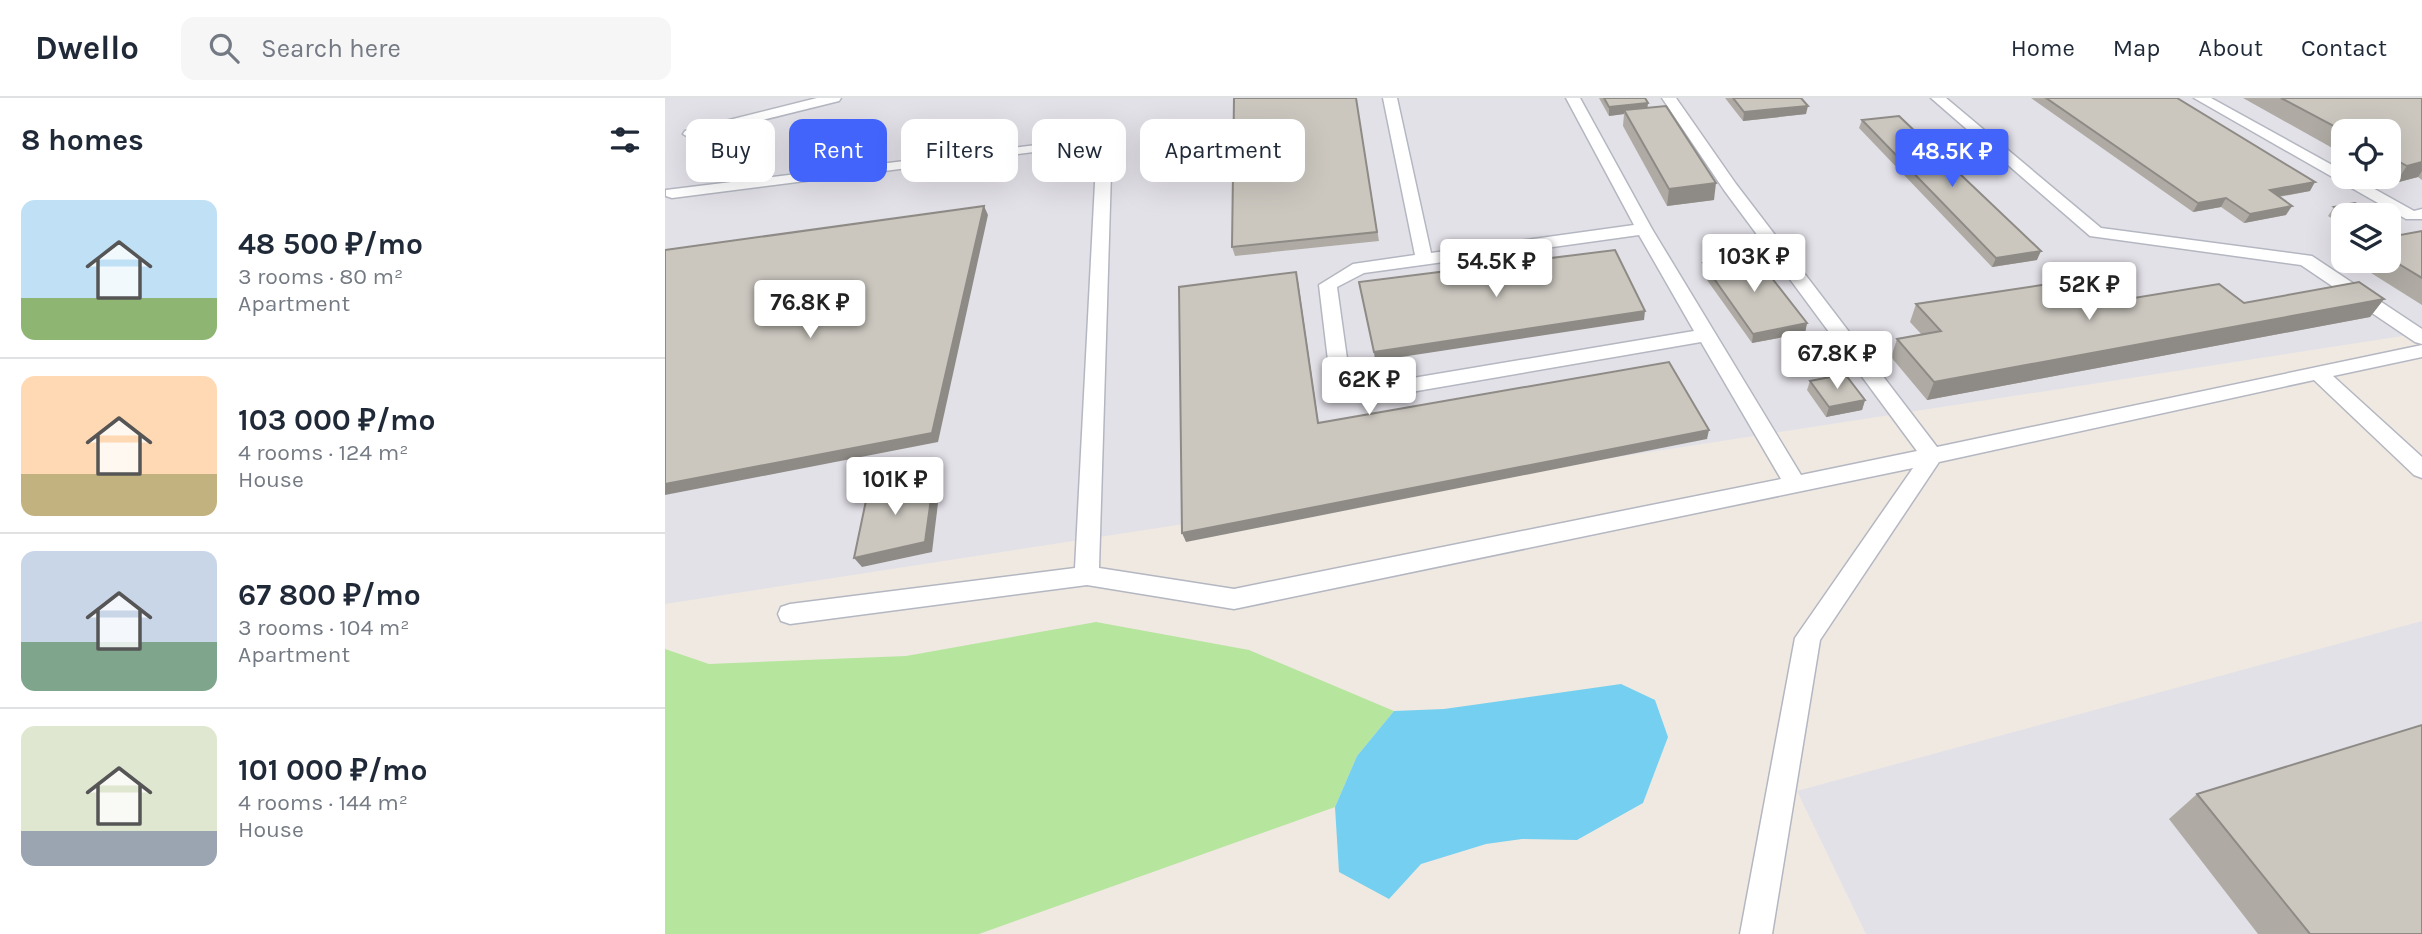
<!DOCTYPE html>
<html lang="en">
<head>
<meta charset="utf-8">
<style>
	body { margin:0; font-family:Karla,sans-serif; background:#f6f6f7; color:#1f2937; height:100vh; display:flex; flex-direction:column; font-size:26px; white-space:nowrap }
	* { box-sizing:border-box; margin:0 }
	p { font-size:23px; color:#747a83 }
	.icon { flex:none; width:38px; height:38px; fill:none; stroke:currentColor; stroke-width:2; stroke-linecap:round; stroke-linejoin:round }
	.map { position:relative; flex:1; overflow:hidden }
	.panel { display:flex; flex-direction:column; background:#fff; width:665px }
	.panel>* { flex:none }
	.top-card { position:absolute; left:21px; top:21px; width:665px; height:63px; display:flex; gap:14px }
	.controls { position:absolute; left:1666px; top:21px; display:grid; gap:14px }
	.controls a { display:grid; place-items:center; width:70px; height:70px; border-radius:14px; background:#fff; box-shadow:0 7px 28px #0002; font-size:35px }
	.price { position:absolute; translate:-50% -60px; padding:0 16px; border-radius:7px; background:#fff; color:#222; font-size:23px; line-height:46px; filter:drop-shadow(0 2px 4px #0008) }
	.price::after { content:''; position:absolute; left:50%; top:42px; width:21px; height:16px; margin-left:-10px; background:inherit; clip-path:polygon(0 0,100% 0,50% 100%) }
	.price.selected { background:#4264fb; color:#fff }
	ul { padding:0; list-style:none }
	li { display:flex; align-items:center; gap:21px; height:175px; padding:0 21px }
	li+li { border-top:2px solid #e0e1e3 }
	li span { display:grid; place-items:center; flex:none; width:196px; height:140px; border-radius:14px; color:#555 }
	li>.icon { margin-inline-start:auto }
	span .icon { width:84px; height:84px; fill:#fffc; stroke-width:1 }
	li b { font-size:30px }
	h2 { display:flex; justify-content:space-between; align-items:center; height:84px; padding:0 21px; font-size:30px }
	.tag { padding:0 24px; border-radius:14px; background:#fff; box-shadow:0 7px 28px #0002; font-size:24px; line-height:63px }
	.tag.selected { background:#4264fb; color:#fff }
	header { display:flex; align-items:center; gap:42px; box-sizing:border-box; height:98px; padding:0 35px; background:#fff; border-bottom:2px solid #e0e1e3 }
	header strong { font-size:33px }
	nav { display:flex; gap:38px; margin-inline-start:auto; font-size:24px }
	.search { width:490px; height:63px; background:#f6f6f7; display:flex; align-items:center; gap:18px; box-sizing:border-box; padding:0 24px; border-radius:14px; color:#747a83; font-size:26px }
	main { display:flex; flex:1; min-height:0 }
	.map>svg:first-child { display:block }
	.industrial { fill:#e3e1e8; fill-rule:evenodd }
	.green { fill:#b6e59e }
	.water { fill:#75cff0 }
	.lines { fill:none; stroke-linecap:round; stroke-linejoin:round }
	.service-casing { stroke:#b4b7c1; stroke-width:3 }
	.service { fill:#fff; fill-rule:evenodd }
	.wall { fill:#afaba4 }
	.shaded-wall { fill:#8e8b86 }
	.building { fill:#cbc7bf; stroke:#8e8b86; stroke-width:2 }
</style>
</head>
<body>
<header>
<strong>Dwello</strong>
<div class="search"><svg class="icon" aria-label="search" viewBox="0 0 24 24"><circle cx="10" cy="10" r="6"/><path d="M15 15l6 6"/></svg>Search here</div>
<nav><a>Home</a><a>Map</a><a>About</a><a>Contact</a></nav>
</header>
<main>
<section class="panel">
<h2>8 homes<svg class="icon" aria-label="filters" viewBox="0 0 24 24"><path d="M4 7h16M4 17h16"/><circle cx="9" cy="7" r="2"/><circle cx="15" cy="17" r="2"/></svg></h2>
<ul>
<li><span style="background:linear-gradient(#bfe0f5 70%,#8fb573 0)"><svg class="icon" aria-label="home" viewBox="0 0 24 24"><path d="M3 11l9-7 9 7M6 9v11h12V9"/></svg></span><div><b>48 500 ₽/mo</b><p>3 rooms · 80 m²</p><p>Apartment</p></div></li>
<li><span style="background:linear-gradient(#ffd9b3 70%,#c2b280 0)"><svg class="icon" aria-label="home" viewBox="0 0 24 24"><path d="M3 11l9-7 9 7M6 9v11h12V9"/></svg></span><div><b>103 000 ₽/mo</b><p>4 rooms · 124 m²</p><p>House</p></div></li>
<li><span style="background:linear-gradient(#c9d6e8 65%,#7fa58c 0)"><svg class="icon" aria-label="home" viewBox="0 0 24 24"><path d="M3 11l9-7 9 7M6 9v11h12V9"/></svg></span><div><b>67 800 ₽/mo</b><p>3 rooms · 104 m²</p><p>Apartment</p></div></li>
<li><span style="background:linear-gradient(#dfe7d0 75%,#9aa5b1 0)"><svg class="icon" aria-label="home" viewBox="0 0 24 24"><path d="M3 11l9-7 9 7M6 9v11h12V9"/></svg></span><div><b>101 000 ₽/mo</b><p>4 rooms · 144 m²</p><p>House</p></div></li>
</ul>
</section>
<div class="map">
<svg width="1757" height="836" viewBox="0 0 1757 836">
	<rect width="100%" height="100%" fill="#efe9e1"/>
	<g class="industrial">
		<path d="M0,0h1757v235l-1757,271zM1678,33h46v46h-46zM1678,117h46v46h-46z"/>
		<polygon points="1757,523 1757,836 1201,836 1132,693"/>
	</g>
	<polygon class="green" points="431,524 584,552 729,613 692,658 670,709 314,836 0,836 0,551 44,566 241,558"/>
	<polygon class="water" points="956,586 990,602 1003,639 978,705 912,742 857,741 821,746 756,766 724,801 674,774 670,709 692,658 729,613 779,611"/>
	<g class="lines">
		<defs>
			<g id="service">
				<polygon points="152,0 176,0 174,3 25,40 18,36 20,33"/>
				<path d="M718,0h14l34,155 203,-28 -68,-127h14l72,131 149,246 116,-24 -193,-261 -62,-92h14l60,86 201,263 485,-102v12l-89,19 89,81v21l-8,-3 -100,-95 -375,82 -119,178 -48,294h-32l55,-296 118,-170 -679,141 -147,-24 -297,39 -9,-3 -3,-7 3,-7 9,-3 285,-36 22,-424 -425,54 -6,-2v-6l444,-54 2,3 -13,429 135,21 547,-110 -80,-137 -319,55 -49,-15 -3,-5 -11,-92 34,-21 62,-9zM974,137l55,96 -311,52 -34,-10 -12,-86 27,-14z"/>
				<polygon points="1266,0 1281,0 1436,130 1647,158 1757,231 1757,246 1750,244 1636,167 1425,138"/>
				<polygon points="1529,0 1546,0 1678,73 1678,79 1688,79 1749,113 1757,111 1757,121 1741,121"/>
			</g>
		</defs>
		<use href="#service" class="service-casing"/>
		<use href="#service" class="service"/>
	</g>
	<g class="wall">
		<polygon points="691,0 714,143 570,158 567,149"/>
		<polygon points="934,0 980,0 982,9 1049,102 1002,108 958,28 959,16 944,18"/>
		<polygon points="1060,0 1136,0 1141,16 1078,23"/>
		<polygon points="1366,0 1512,0 1645,93 1614,99 1621,117 1579,125 1556,109 1528,114"/>
		<polygon points="1578,0 1757,0 1757,82 1753,79 1730,85 1719,79 1724,79 1724,33 1678,33 1678,56"/>
		<polygon points="1197,22 1372,162 1327,169 1194,30"/>
		<polygon points="1669,109 1711,117 1678,117 1678,127 1663,118"/>
		<polygon points="1757,133 1757,207 1687,163 1724,163 1724,139"/>
		<polygon points="1038,165 1142,225 1140,235 1087,245 1037,175"/>
		<polygon points="1463,201 1579,205 1719,201 1705,219 1262,302 1226,259 1232,241 1257,237 1245,224 1251,206"/>
		<polygon points="1145,283 1200,302 1197,312 1161,319 1142,292"/>
		<polygon points="1532,696 1757,836 1593,836 1504,721"/>
	</g>
	<g class="shaded-wall">
		<polygon points="983,5 982,14 959,12 959,16 944,18 944,9"/>
		<polygon points="1143,8 1141,16 1078,23 1079,14"/>
		<polygon points="1757,64 1757,73 1753,79 1730,85 1742,68"/>
		<polygon points="1650,84 1645,93 1599,101 1605,92"/>
		<polygon points="1051,85 1049,102 1002,108 1004,91"/>
		<polygon points="1561,100 1556,109 1528,114 1533,105"/>
		<polygon points="319,108 323,117 273,344 0,397 0,386"/>
		<polygon points="1627,108 1621,117 1579,125 1585,116"/>
		<polygon points="1376,153 1372,162 1327,169 1331,160"/>
		<polygon points="631,174 633,183 655,335 653,325"/>
		<polygon points="1719,201 1705,219 1262,302 1269,284"/>
		<polygon points="980,213 979,222 710,263 709,254"/>
		<polygon points="1142,225 1140,235 1087,245 1088,236"/>
		<polygon points="1200,302 1197,312 1161,319 1164,309"/>
		<polygon points="1044,332 1042,341 521,444 517,435"/>
		<polygon points="269,379 275,389 267,454 197,469 189,460"/>
	</g>
	<g class="building">
		<polygon points="569,0 691,0 712,134 567,149"/>
		<polygon points="939,0 980,0 983,5 944,9"/>
		<polygon points="1068,0 1136,0 1143,8 1079,14"/>
		<polygon points="1381,0 1512,0 1650,84 1605,92 1627,108 1585,116 1561,100 1533,105"/>
		<polygon points="1616,0 1757,0 1757,64 1742,68 1724,58 1724,33 1678,33"/>
		<polygon points="1001,8 1051,85 1004,91 959,12"/>
		<polygon points="1234,18 1376,153 1331,160 1197,22"/>
		<polygon points="1690,105 1711,117 1683,117 1669,109"/>
		<polygon points="319,108 267,335 0,386 0,152"/>
		<polygon points="1757,133 1757,180 1724,160 1724,139"/>
		<polygon points="950,152 980,213 709,254 694,184"/>
		<polygon points="1088,156 1142,225 1088,236 1038,165"/>
		<polygon points="631,174 653,325 1004,264 1044,332 517,435 514,189"/>
		<polygon points="1436,178 1463,201 1554,186 1579,205 1694,184 1719,201 1269,284 1232,241 1276,233 1251,206"/>
		<polygon points="1180,276 1200,302 1164,309 1145,283"/>
		<polygon points="269,379 260,444 189,460 203,393"/>
		<polygon points="1757,627 1757,836 1645,836 1532,696"/>
	</g>
</svg>
<div class="controls">
<a><svg class="icon" aria-label="locate" viewBox="0 0 24 24"><circle cx="12" cy="12" r="6"/><path d="M12 2v4M12 18v4M2 12h4M18 12h4"/></svg></a>
<a><svg class="icon" aria-label="layers" viewBox="0 0 24 24"><path d="M12 4l9 5-9 5-9-5zM3 14l9 5 9-5"/></svg></a>
</div>
<b class="price selected" style="left:1287px;top:91px">48.5K ₽</b>
<b class="price" style="left:1089px;top:196px">103K ₽</b>
<b class="price" style="left:831px;top:201px">54.5K ₽</b>
<b class="price" style="left:1424px;top:224px">52K ₽</b>
<b class="price" style="left:145px;top:242px">76.8K ₽</b>
<b class="price" style="left:1172px;top:293px">67.8K ₽</b>
<b class="price" style="left:704px;top:319px">62K ₽</b>
<b class="price" style="left:230px;top:419px">101K ₽</b>
<div class="top-card">
<a class="tag">Buy</a>
<a class="tag selected">Rent</a>
<a class="tag">Filters</a>
<a class="tag">New</a>
<a class="tag">Apartment</a>
</div>
</div>
</main>
</body>
</html>
